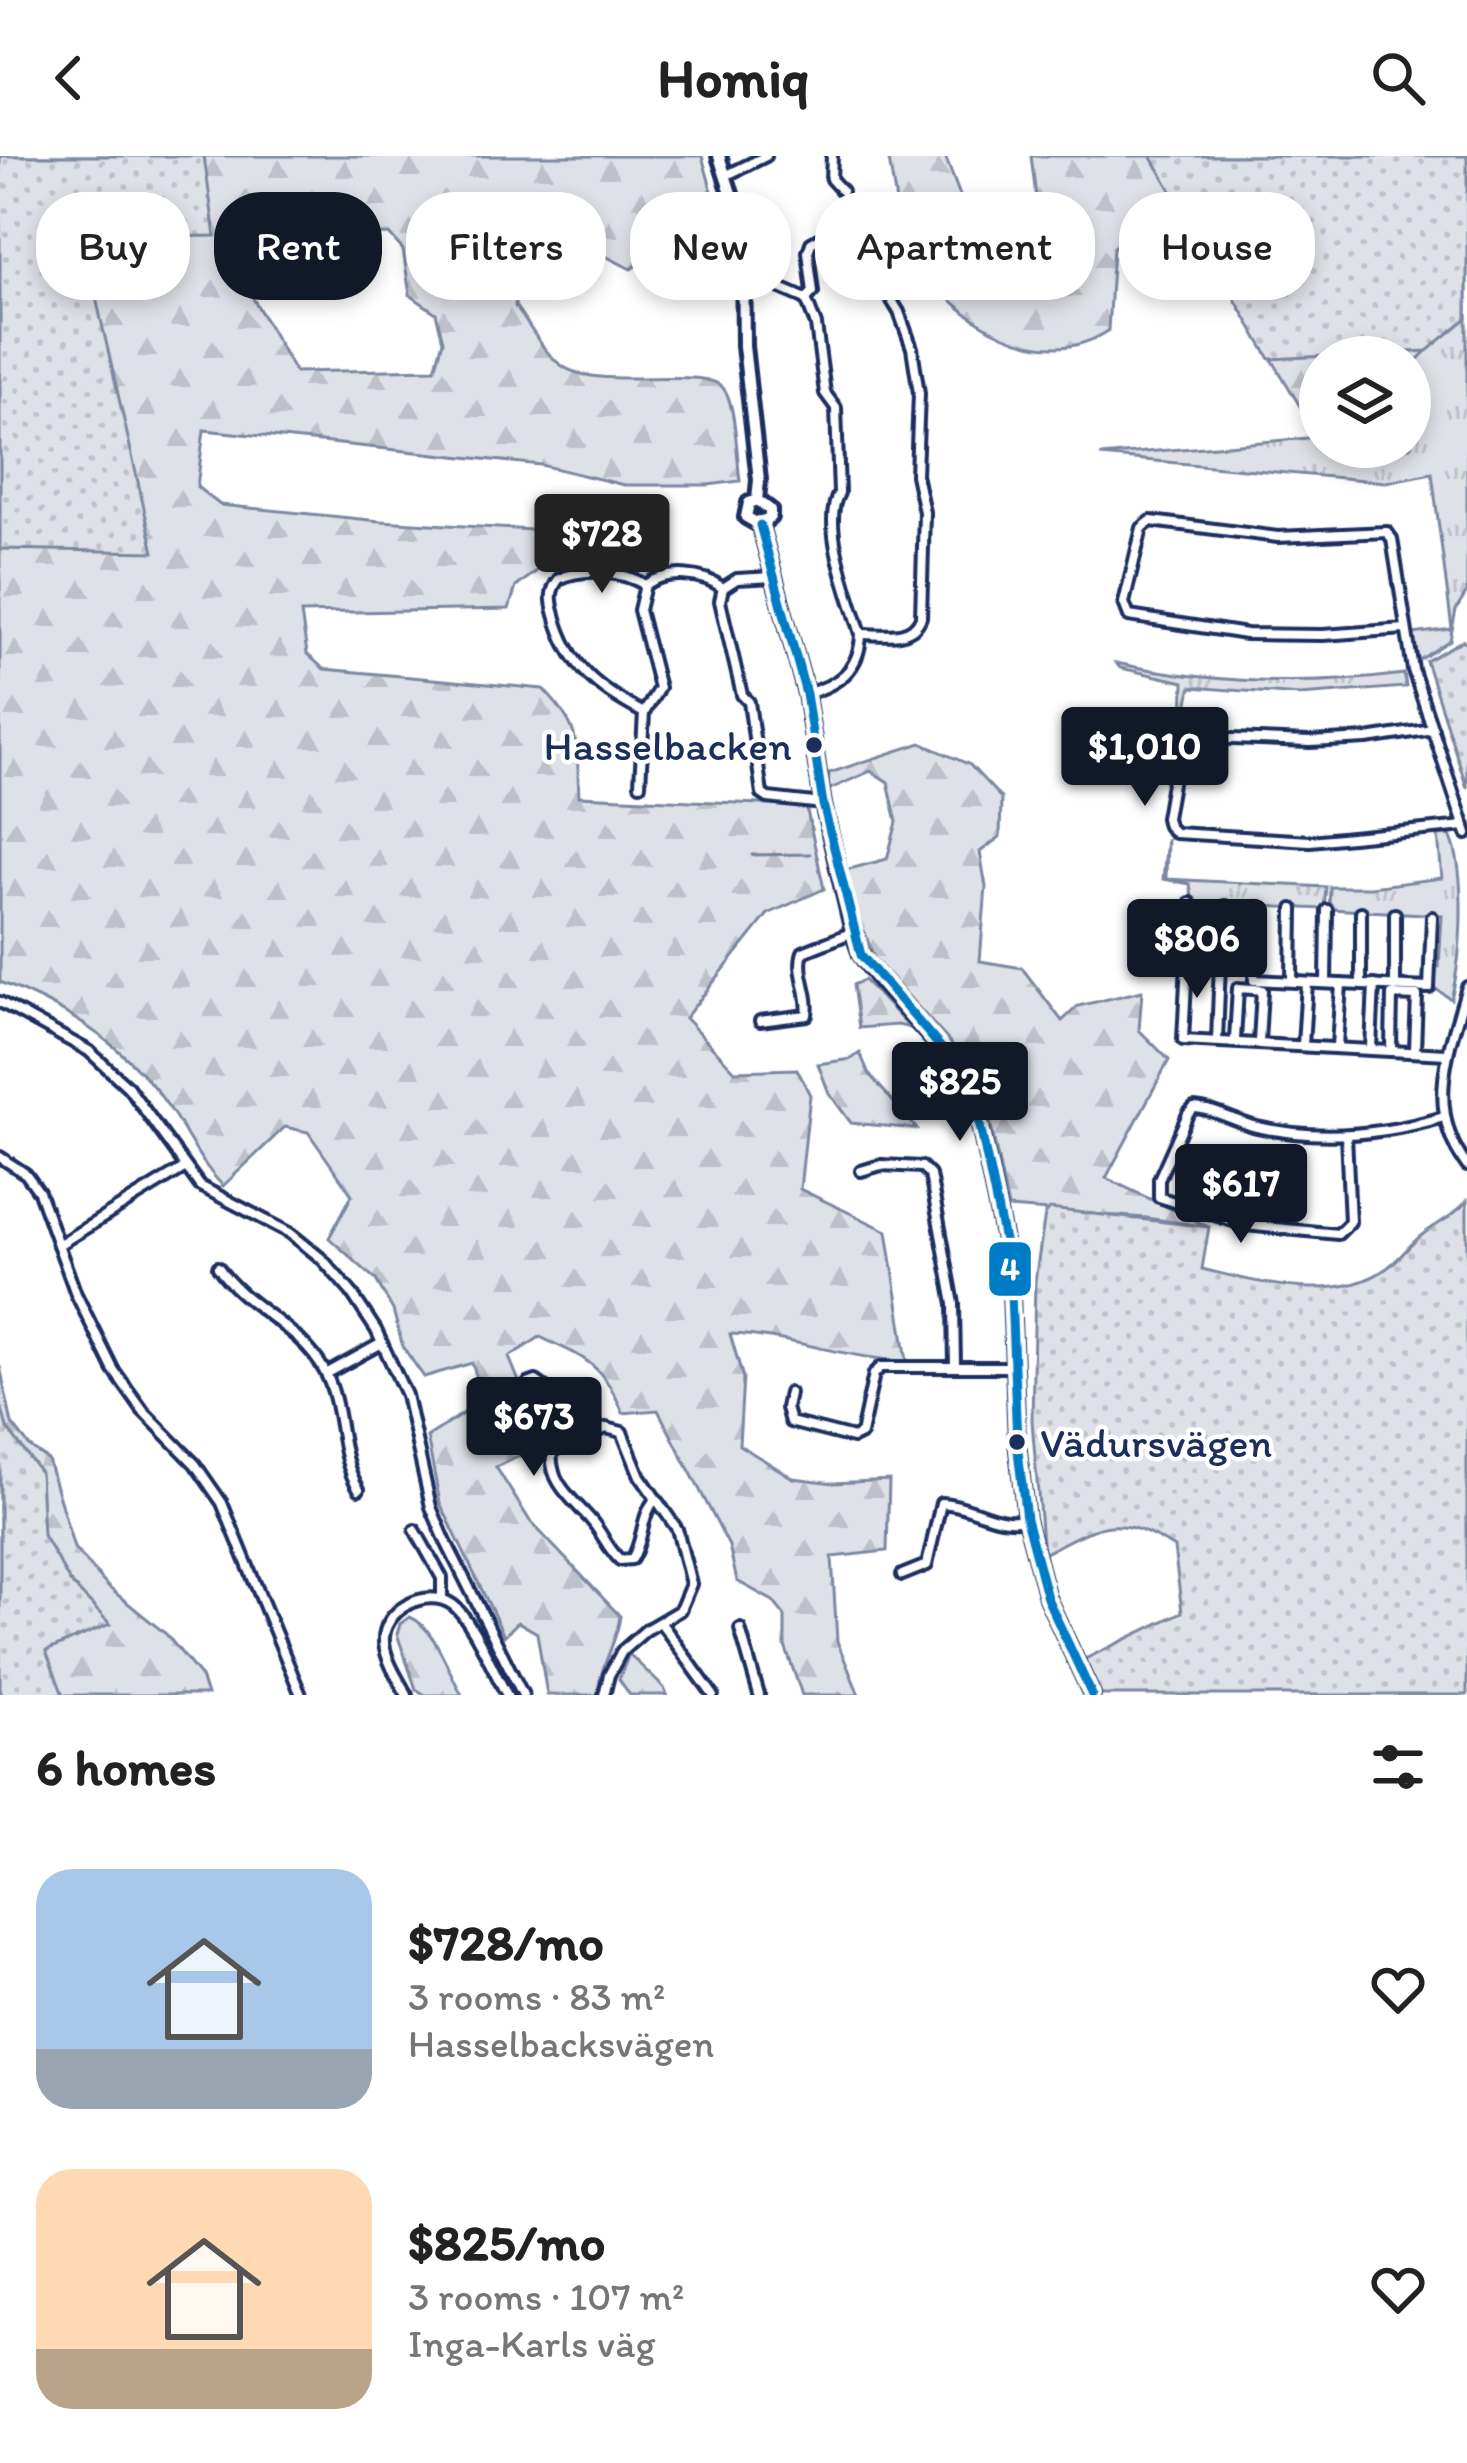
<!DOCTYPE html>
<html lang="en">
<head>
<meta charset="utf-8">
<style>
	body { margin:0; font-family:Itim,sans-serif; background:#f2f2f2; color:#222; height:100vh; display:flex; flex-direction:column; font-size:45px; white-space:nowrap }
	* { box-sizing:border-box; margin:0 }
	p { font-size:39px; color:#767676 }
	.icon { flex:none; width:66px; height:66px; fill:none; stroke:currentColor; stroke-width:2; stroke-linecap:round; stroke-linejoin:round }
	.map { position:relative; height:1539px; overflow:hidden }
	.details { display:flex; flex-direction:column; background:#fff; flex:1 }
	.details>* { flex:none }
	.guide { position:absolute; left:36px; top:36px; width:1395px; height:108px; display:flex; gap:24px }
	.buttons { position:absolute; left:1299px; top:180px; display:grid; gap:24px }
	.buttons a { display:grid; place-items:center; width:132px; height:132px; border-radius:50%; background:#fff; box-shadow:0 6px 18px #0003; font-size:60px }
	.price { position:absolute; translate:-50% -102px; padding:0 27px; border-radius:12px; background:#111827; color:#fff; font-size:39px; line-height:78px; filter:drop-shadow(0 3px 6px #0008) }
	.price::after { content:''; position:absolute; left:50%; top:72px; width:36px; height:27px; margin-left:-18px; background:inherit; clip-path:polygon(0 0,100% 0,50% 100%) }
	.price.selected { background:#222; color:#fff }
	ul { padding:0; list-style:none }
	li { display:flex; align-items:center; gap:36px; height:300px; padding:0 36px }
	li span { display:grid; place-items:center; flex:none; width:336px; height:240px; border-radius:36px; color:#555 }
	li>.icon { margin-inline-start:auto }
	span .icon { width:144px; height:144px; fill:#fffc; stroke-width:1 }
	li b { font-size:51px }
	h2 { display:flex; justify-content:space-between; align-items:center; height:144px; padding:0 36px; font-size:51px }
	.chip { padding:0 42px; border-radius:48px; background:#fff; box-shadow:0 6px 18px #0003; font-size:42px; line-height:108px }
	.chip.selected { background:#111827; color:#fff }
	header { display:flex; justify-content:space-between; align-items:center; height:156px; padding:0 36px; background:#fff; font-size:54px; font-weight:700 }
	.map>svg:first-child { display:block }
	.grass { fill:url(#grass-tufts); stroke:#7c88a2; stroke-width:3 }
	.forest { fill:url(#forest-firs); stroke:#7c88a2; stroke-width:3; fill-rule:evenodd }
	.park { fill:url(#park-dots); stroke:#7c88a2; stroke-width:3 }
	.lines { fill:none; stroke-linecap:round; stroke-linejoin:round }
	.stream { stroke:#77839f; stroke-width:3 }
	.street-casing { stroke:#1b2f5e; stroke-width:16 }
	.secondary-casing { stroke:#1b2f5e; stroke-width:20 }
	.street { stroke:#fff; stroke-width:8 }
	.secondary { stroke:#fff; stroke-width:10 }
	.bus-1-casing { stroke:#fff; stroke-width:18 }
	.bus-1 { stroke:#007cc6; stroke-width:9 }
	.bus-dot { fill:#1b2f5e; stroke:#fff; stroke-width:4.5 }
	.labels { text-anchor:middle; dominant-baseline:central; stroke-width:9; stroke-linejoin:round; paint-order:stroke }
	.bus-label { font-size:42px; fill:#1b2f5e; stroke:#fff; text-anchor:end }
	.line-badge { stroke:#fff; stroke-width:4.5 }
	.badge-label { font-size:33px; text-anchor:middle; font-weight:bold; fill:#fff }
</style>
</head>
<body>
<header><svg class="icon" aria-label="back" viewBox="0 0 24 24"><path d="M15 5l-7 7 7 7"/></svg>Homiq<svg class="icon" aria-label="search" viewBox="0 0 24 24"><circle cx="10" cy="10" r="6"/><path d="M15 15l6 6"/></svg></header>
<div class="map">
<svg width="1467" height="1539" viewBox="0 0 1467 1539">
	<defs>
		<pattern id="grass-tufts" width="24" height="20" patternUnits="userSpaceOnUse" patternTransform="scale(3)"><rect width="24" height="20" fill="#dee1e7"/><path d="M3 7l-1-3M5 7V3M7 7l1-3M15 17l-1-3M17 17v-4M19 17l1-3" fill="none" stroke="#bec1c9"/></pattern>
		<pattern id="forest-firs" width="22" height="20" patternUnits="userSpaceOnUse" patternTransform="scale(3)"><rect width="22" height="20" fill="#dee1e7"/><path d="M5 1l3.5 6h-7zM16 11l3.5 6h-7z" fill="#bec1c9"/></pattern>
		<pattern id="park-dots" width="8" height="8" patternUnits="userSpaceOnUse" patternTransform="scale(3)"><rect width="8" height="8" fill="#dee1e7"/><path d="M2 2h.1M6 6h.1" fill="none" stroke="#bec1c9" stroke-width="1.8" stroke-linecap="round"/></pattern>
	</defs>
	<rect width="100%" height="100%" fill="#fff"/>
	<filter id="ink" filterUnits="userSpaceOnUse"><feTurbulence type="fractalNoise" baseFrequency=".00833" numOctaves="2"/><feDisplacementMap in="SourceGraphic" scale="24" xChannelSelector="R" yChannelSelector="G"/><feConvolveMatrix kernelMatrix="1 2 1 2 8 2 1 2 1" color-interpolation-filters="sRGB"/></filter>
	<g filter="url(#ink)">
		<g class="grass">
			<polygon points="1467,154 1467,436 1456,454 1450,484 1421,503 1417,503 1412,478 1452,473 1432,317 1386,326 1100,300 1320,281 1320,291 1410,291 1410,211"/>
			<path d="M1116,507c97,21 190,24 288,11l2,13 -106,8 -109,-8 -8,42 1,-47 -64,-14z"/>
			<path d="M1450,679c17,38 12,121 1,164l-20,-13v-18l8,-1 3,-52 -113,-6 1,-22h41l71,-9 -4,-42z"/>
			<polygon points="1167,682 1166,723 1326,731 1324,753 1193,747 1190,728 1163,723"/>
		</g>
		<g class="forest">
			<path d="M0,0h702l20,71 -27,2 -64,40 -61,-31h-27l-26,26 -2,42c14,18 28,46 46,59 36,28 144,-2 163,24 12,16 13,70 16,92l-32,4h-84l-83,-20 -337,-35 -7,57 23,18 160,16 168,10 4,28 -36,28 -7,22 -208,4 6,41 17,15 219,20c40,41 33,53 36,107l227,10 18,83 -56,25 -83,104 50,53 62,-2 13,26 -10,94 87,42 20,130c-60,-2 -117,-25 -177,-27l13,44 -4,67 54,33 41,5 55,-3 -2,71 -55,6 5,84 22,54h-57l-17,-49v-30l-12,-15 -36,-20 -8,-35 -71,-136 -35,3c-20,-49 -37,-55 -83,-76l-31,20 16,39 35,7 15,27 -79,37 34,54 90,95c-3,28 -21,50 -22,79h-51l-10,-62 -19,-11 -14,14 -64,-133 -13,-66 57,-37 -12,-37 -48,14 -21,-30 -10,-37 -17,-30 -47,-42 23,-43 -44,-63 -23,-5 -62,59c-24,-24 -34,-50 -53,-77 -41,-62 -102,-101 -170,-127zM389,78l14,16 7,45 26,18 7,28 -8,28 -140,3 -57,-100 -4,-32z"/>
			<path d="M888,0h57l20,53 60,7 11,-19 -5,-41h436v154l-57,57v-10h-90l-1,81 -129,-216 -62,9 -15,17 -5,83c-67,44 -149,-10 -190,-68 -22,-32 -22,-71 -30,-107z"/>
			<polygon points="921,587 970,609 1001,642 1000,681 980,696 986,731 980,805 1022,812 1062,865 1078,850 1142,835 1139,874 1169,904 1106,1022 1209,1071 1146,1062 1008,1052 990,965 972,911 874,802 842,715 887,703 897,666 888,626 871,615 828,634 829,617"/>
			<polygon points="864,824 910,872 898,869 859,872 853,829"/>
			<polygon points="860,897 869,918 917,973 851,967 829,937 818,908 851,903"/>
			<polygon points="0,1210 12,1268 30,1291 48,1304 74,1392 108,1431 166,1478 201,1521 207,1539 0,1539"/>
			<path d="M410,1461c25,10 38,54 52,78h-37l-9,-6 -19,-55 3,-10z"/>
			<polygon points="629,1498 664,1532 667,1539 630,1539 619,1523"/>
		</g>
		<g class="park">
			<polygon points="0,0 204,0 215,80 89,82 97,146 154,396 0,393"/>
			<polygon points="1151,0 1467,0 1467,162 1427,195 1270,203"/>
			<polygon points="1463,484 1467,488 1467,632 1426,505"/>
			<path d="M1467,1045v494h-369l-17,-34 101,-49 -8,-64c-57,-37 -76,-23 -131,6l-11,-133 3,-140 10,-67 5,-5 159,18 -7,42c55,13 135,36 185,-1 13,-9 22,-23 35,-33 16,-12 31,-18 45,-34z"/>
			<polygon points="0,1245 7,1272 40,1316 43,1379 70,1426 110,1468 46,1495 63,1539 0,1539"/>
		</g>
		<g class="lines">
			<polyline class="stream" points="752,699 810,698"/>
			<defs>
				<g id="street">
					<polyline points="832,0 831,23 842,35"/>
					<polyline points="725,20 766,0"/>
					<path d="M744,129l27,-1 35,15 10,26 9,68 11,15 3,85c-19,33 12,105 22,141 -1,36 -23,51 -55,60"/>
					<path d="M806,143l7,-7 -5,-40 3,-9 18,-10 23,3 47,76 13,36 7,45 -3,82 8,37 -3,105c-9,24 -38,17 -60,17"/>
					<polyline points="723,432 720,445 742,539 749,546 762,638 768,642 823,648"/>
					<polyline points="1405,473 1323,479 1246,478 1129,460 1124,447 1142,372 1151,365 1278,381 1387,376 1392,383 1413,514 1467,678"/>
					<path d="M644,557c-46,-24 -75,-46 -89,-98 -4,-14 -6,-24 4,-36 24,-12 64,-8 86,6"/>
					<polyline points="1433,573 1367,583 1310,586 1180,581 1166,662 1168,670 1175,677 1310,685 1465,670"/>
					<path d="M640,628l4,-71 15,-25 -20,-78 6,-25c22,-15 58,-12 78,3l14,-9 37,-2"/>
					<polyline points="1190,747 1191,805"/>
					<polyline points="1225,750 1225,806"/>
					<polyline points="1432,761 1429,832 1254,824 1255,808 1187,806 1183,884 1447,898"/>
					<polyline points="1256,808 1258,751"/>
					<polyline points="1292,825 1293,753"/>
					<polyline points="1326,827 1327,754"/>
					<polyline points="1361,828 1361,756"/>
					<polyline points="1395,831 1395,758"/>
					<path d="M1467,831c-18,61 -43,122 0,179"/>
					<polyline points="1253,833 1262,834 1259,886"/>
					<polyline points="0,846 89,895 128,931 200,1030 290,1077 322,1103 351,1136 376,1174 406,1239 431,1351 445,1384 523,1539"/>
					<path d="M760,865l47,-6c4,-21 -11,-43 -4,-63l50,-20"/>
					<polyline points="1235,884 1238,832 1253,833"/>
					<polyline points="1217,885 1220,807"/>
					<polyline points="1303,889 1307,827"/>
					<polyline points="1337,890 1341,828"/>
					<polyline points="1371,892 1374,829"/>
					<polyline points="1391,893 1392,839 1417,840 1415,894"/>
					<path d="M1346,979l4,87 -12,12 -93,-9 -86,-28v-18l29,-65 6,-6c21,1 42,14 63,19 63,14 126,8 187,-10"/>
					<polyline points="0,1001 26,1018 39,1036 76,1138 113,1213 143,1255 195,1308 222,1347 301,1539"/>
					<polyline points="861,1015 881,1009 922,1011 930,1019 954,1148 955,1210"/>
					<polyline points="58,1089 184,1012"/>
					<path d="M218,1111c28,42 82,58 107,105 19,36 12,82 34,117"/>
					<polyline points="326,1218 382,1187"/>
					<polyline points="546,1233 534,1236 528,1228 536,1225 570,1249 584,1281"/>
					<polyline points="789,1237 786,1252 790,1266 853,1282 861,1278 874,1218 881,1211 1014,1211"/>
					<polyline points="415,1374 442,1422 442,1443"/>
					<path d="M902,1419l25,-10 14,-62c30,1 54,23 85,16"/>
					<polyline points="661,1467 713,1539"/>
					<polyline points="740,1473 759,1539"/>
					<path d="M407,1539c-9,-16 -21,-34 -23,-52 -3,-33 43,-57 69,-38 19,14 41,68 54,90"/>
					<path d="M604,1539l5,-20 13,-24 24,-21 34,-20 11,-26 -14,-55 -37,-53 -18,-44 -16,-4 -54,23c-4,30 20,48 38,68 12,13 17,29 30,41l12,-1c12,-19 8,-41 23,-60"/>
				</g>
				<g id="secondary">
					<polyline points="719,0 738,59 743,90 744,190 759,324 757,344"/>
					<polyline points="757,344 749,347 746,361 760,369"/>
					<polyline points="757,344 770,354 770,361 760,369"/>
					<polyline points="760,369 806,538 823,648 853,776 861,799 880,825 962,916 976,951 1010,1113 1017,1286 1026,1363 1047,1442 1092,1539"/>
				</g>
			</defs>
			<use href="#street" class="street-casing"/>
			<use href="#secondary" class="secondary-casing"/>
			<use href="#street" class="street"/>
			<use href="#secondary" class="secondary"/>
			<defs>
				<polyline id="bus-1" points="760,369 806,538 823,648 861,799 962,916 976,951 1010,1113 1017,1286 1026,1363 1047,1442 1092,1539"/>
			</defs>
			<use href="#bus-1" class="bus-1-casing"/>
			<use href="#bus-1" class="bus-1"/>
		</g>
	</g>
	<g class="bus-dot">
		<circle cx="814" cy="589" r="10"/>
		<circle cx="1017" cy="1286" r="10"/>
	</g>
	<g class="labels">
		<g class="bus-label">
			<text x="792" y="589">Hasselbacken</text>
			<text x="1040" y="1286" text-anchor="start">Vädursvägen</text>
		</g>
	</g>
	<rect class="line-badge" x="987" y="1084" width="46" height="58" rx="12" fill="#007cc6"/>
	<g class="badge-label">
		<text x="1010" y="1124">4</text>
	</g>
</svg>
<div class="buttons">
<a><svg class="icon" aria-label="layers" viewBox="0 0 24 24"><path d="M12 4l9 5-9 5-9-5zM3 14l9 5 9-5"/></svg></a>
</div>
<b class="price selected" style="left:602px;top:440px">$728</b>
<b class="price" style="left:1145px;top:653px">$1,010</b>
<b class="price" style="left:1197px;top:845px">$806</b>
<b class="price" style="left:960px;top:988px">$825</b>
<b class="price" style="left:1241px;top:1090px">$617</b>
<b class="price" style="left:534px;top:1323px">$673</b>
<div class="guide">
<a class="chip">Buy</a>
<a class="chip selected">Rent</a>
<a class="chip">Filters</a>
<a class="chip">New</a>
<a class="chip">Apartment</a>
<a class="chip">House</a>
</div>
</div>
<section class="details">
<h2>6 homes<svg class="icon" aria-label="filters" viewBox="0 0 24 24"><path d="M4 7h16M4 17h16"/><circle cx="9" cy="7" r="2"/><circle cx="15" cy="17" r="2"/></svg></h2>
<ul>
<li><span style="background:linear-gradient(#a9c7e8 75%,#9aa5b1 0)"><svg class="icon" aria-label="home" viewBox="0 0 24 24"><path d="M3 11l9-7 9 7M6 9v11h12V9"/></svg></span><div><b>$728/mo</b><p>3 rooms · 83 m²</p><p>Hasselbacksvägen</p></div><svg class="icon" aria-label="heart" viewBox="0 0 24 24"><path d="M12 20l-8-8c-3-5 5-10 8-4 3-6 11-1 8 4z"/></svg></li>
<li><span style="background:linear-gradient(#ffd9b3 75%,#b9a48a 0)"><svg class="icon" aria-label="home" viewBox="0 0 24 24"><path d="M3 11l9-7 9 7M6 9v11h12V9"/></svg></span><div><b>$825/mo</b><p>3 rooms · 107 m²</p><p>Inga-Karls väg</p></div><svg class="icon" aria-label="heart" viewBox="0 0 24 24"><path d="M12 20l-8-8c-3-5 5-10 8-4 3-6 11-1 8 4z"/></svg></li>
</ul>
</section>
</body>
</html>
